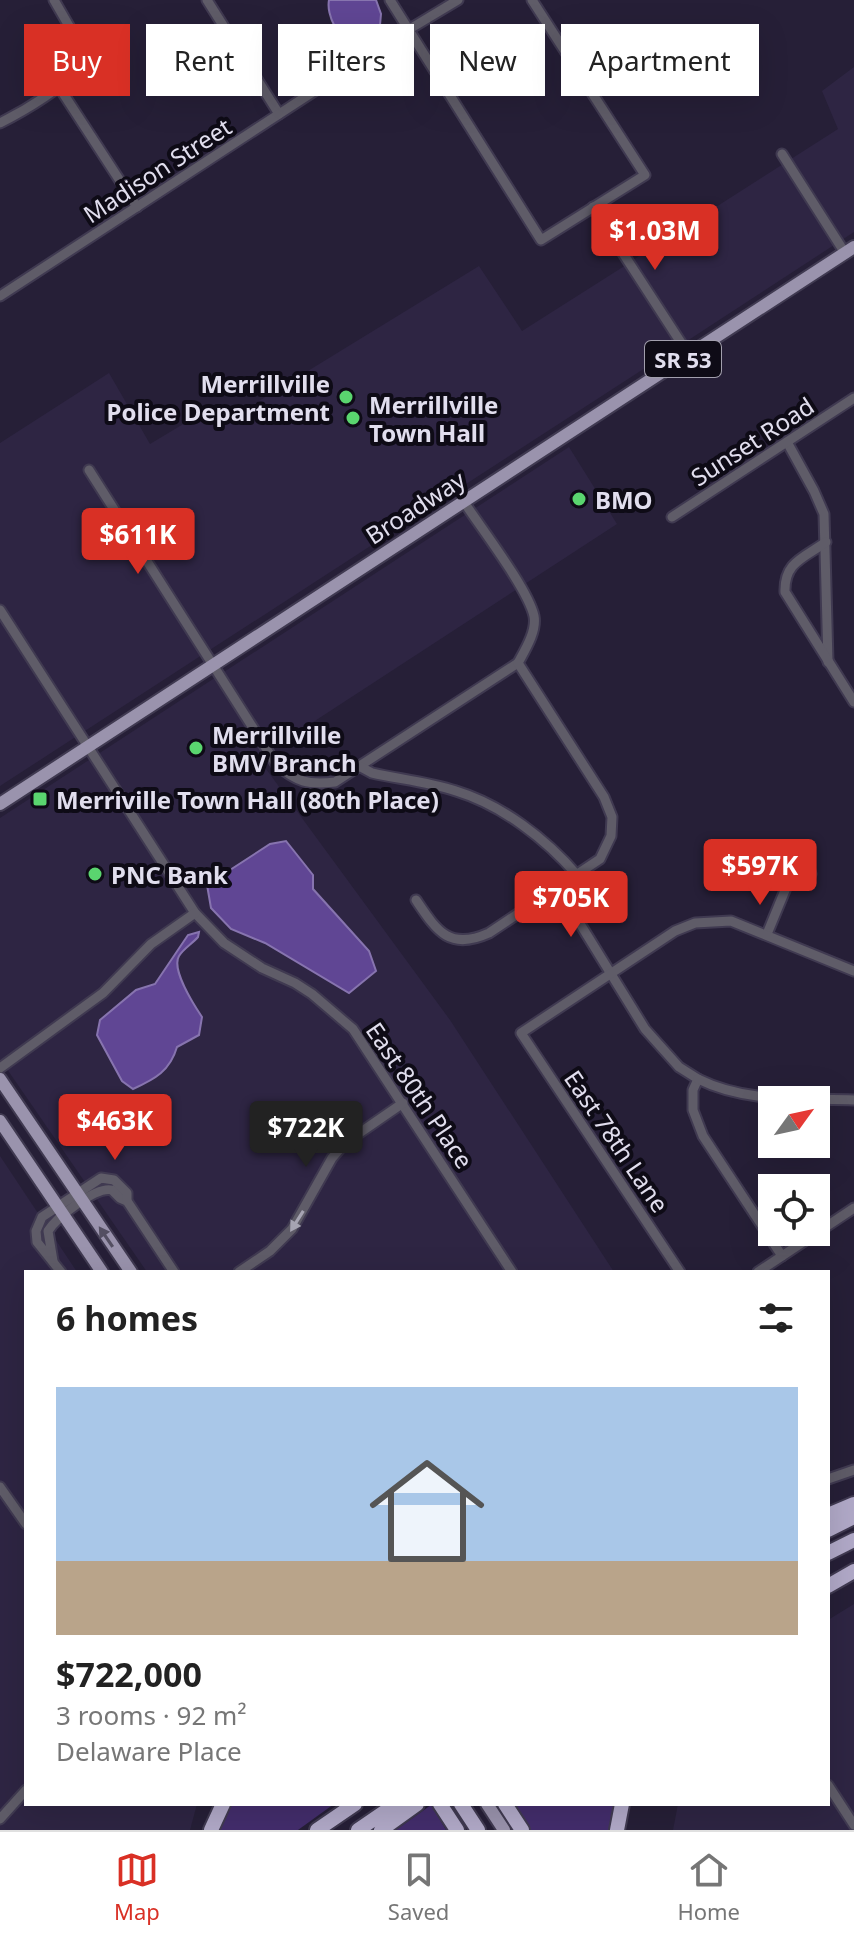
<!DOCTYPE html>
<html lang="en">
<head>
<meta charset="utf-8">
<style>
	body { margin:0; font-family:"Noto Sans",sans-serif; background:#f2f2f2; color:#222; height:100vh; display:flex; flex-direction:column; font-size:30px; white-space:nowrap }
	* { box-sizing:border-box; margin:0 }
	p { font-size:26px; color:#767676 }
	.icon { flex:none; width:44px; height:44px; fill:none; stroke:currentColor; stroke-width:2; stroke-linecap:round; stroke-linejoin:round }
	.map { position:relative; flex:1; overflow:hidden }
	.sheet { position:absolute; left:24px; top:1270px; width:806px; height:536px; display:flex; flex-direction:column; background:#fff; border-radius:0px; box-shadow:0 8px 32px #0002 }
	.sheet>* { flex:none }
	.guide { position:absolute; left:24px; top:24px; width:806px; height:72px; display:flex; gap:16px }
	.needle { width:52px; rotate:57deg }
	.fabs { position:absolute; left:758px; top:1086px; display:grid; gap:16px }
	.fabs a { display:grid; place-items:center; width:72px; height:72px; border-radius:0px; background:#fff; box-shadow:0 8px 32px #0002; font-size:40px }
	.price { position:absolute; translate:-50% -68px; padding:0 18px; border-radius:8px; background:#d93025; color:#fff; font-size:26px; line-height:52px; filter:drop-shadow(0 2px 4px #0008) }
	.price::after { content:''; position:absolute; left:50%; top:48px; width:24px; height:18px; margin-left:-12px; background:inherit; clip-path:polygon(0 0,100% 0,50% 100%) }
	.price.selected { background:#222; color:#fff }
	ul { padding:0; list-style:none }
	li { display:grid; align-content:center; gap:16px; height:424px; padding:0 32px }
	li+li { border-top:2px solid #e0e0e0 }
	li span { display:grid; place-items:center; height:248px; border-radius:0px; color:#555 }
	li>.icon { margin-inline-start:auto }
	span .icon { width:144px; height:144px; fill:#fffc; stroke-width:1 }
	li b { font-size:34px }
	h2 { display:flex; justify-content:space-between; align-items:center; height:96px; padding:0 32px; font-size:34px }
	.tag { padding:0 28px; border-radius:0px; background:#fff; box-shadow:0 8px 32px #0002; font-size:28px; line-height:72px }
	.tag.selected { background:#d93025; color:#fff }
	.tab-bar { display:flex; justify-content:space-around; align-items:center; height:112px; border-top:2px solid #e0e0e0; background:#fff; font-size:22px; color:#767676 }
	.tab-bar a { display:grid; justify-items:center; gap:4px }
	.tab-bar .selected { color:#d93025 }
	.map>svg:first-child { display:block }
	.built { fill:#2e2543 }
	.green { fill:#432d6c }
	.water { fill:#604694; stroke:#8774af; stroke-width:2 }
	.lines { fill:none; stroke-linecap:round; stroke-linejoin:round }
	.minor-casing { stroke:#403a51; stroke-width:13 }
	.major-casing { stroke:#403a51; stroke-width:16 }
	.highway-casing { stroke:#403a51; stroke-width:18 }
	.minor { stroke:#5f5c68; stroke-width:9 }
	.major { stroke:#9a93ad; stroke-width:12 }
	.highway { stroke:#b1a9c8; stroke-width:14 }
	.oneway { fill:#a6a4b2 }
	.oneway2 { fill:#544f62 }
	.poi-dot { fill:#5ad56f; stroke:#0e0b16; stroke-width:3 }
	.labels { text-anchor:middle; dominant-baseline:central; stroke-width:8; stroke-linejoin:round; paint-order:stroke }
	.shield { fill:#0e0b16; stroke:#a29fad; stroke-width:2 }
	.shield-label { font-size:22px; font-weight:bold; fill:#e1deee }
	.street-label { font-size:24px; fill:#e1deee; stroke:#0e0b16 }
	.poi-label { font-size:24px; font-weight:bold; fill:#e1deee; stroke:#0e0b16; text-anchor:start }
</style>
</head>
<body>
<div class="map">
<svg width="854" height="1830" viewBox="0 0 854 1830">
	<rect width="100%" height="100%" fill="#261f37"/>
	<g class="built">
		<polygon points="854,67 854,232 687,341 633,260 838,129 822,91"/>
		<polygon points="626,265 679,346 0,786 0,443 109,373 150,444 205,411 218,426 479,266 522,331"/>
		<polygon points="569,447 617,524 258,758 450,1020 614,1272 147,1272 0,1059 0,818"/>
		<polygon points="0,1156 77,1272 26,1272 26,1804 197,1804 190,1830 0,1830"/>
		<polygon points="854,1604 854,1830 673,1830 678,1804 828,1804 828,1620"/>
	</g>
	<g class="green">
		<polygon points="230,1804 334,1804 298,1830 217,1830"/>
		<polygon points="511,1804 616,1804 611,1830 528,1830"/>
		<polygon points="431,1805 446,1830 396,1830"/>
	</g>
	<g class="water">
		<path d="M329,0h47l5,14 -1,11c-6,6 -15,13 -23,15 -19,3 -31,-26 -28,-40z"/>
		<polygon points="286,841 313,875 313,889 369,951 376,971 349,993 265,943 231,929 211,908 207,885 270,844"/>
		<path d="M199,932l-1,5c-5,6 -15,12 -19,19 -8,13 15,49 23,61l-3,18 -22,12c-7,24 -22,32 -44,42l-11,-8 -25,-46 3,-15 36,-30 19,-6 33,-49z"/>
	</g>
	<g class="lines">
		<defs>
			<g id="minor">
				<polyline points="207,0 279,114"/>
				<polyline points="390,0 541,240 645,175 532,0"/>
				<polyline points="59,87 137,207"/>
				<path d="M0,123c20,-10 72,-39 80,-60 2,-6 1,-12 0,-18l-26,-45"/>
				<polyline points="782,154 845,253"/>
				<polyline points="593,207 689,355"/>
				<polyline points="0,296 408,30 458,0"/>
				<polyline points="787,442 814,491 824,514 828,662"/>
				<path d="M89,470l187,294c20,18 32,21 59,18l183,-119"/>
				<polyline points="672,517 854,398"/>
				<path d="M826,542c-22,16 -42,20 -41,50l69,110"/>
				<polyline points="0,610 195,913 224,943 262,968 295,983 312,994 353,1029 512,1272"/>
				<path d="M361,767l11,6c27,6 57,9 84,18 46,14 90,48 121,84"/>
				<polyline points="558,888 645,1029 679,1067 698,1079 693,1090 693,1110 703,1136 782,1256"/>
				<path d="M416,900c21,31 33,51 73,33l111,-74 11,-23 1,-19 -8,-20 -86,-134c7,-13 19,-32 16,-47 -6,-27 -53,-88 -70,-114"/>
				<polyline points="767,934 788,883 809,879 811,874 809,867 781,857 777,860 778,871 788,883"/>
				<polyline points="0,1068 103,993 151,944 195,913"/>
				<path d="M698,1079c48,24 103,19 156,21"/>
				<path d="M53,1261l-5,-30c9,-14 48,-45 64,-41l8,8 7,3"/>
				<polyline points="61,1272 37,1242 36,1231 42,1217 101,1178 114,1180 127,1193 127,1201 174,1272"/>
				<polyline points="239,1272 270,1251 292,1229 332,1158 345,1143 403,1103"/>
				<polyline points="680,1272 521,1033 675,931 695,923 731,921 854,971"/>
				<polyline points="758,1272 854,1208"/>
				<polyline points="828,1479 854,1470"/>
				<polyline points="0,1487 26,1524"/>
				<polyline points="828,1785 854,1825"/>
				<polyline points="0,1819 26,1790"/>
			</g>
			<g id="major">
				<polyline points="0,804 854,247"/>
				<polyline points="0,1079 131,1272"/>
				<polyline points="0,1121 102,1272"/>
				<polyline points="487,1804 504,1830"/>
			</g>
			<g id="highway">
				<polyline points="828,1515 854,1504"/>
				<polyline points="828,1530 854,1517"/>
				<polyline points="828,1553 854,1540"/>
				<polyline points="828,1586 854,1571"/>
				<polyline points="440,1804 457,1830"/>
				<polyline points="461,1804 478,1830"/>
				<polyline points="505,1804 522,1830"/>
				<polyline points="211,1830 223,1804"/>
				<polyline points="317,1830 355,1804"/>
				<polyline points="358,1830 396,1804"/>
				<polyline points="381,1830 417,1804"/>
				<polyline points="617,1830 622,1804"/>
			</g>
		</defs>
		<use href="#minor" class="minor-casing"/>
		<use href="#major" class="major-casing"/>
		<use href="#highway" class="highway-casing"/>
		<use href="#minor" class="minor"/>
		<use href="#major" class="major"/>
		<use href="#highway" class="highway"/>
	</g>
	<defs><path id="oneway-solid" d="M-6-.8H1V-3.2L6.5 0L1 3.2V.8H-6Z" transform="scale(2)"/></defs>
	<use class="oneway" href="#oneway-solid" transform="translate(297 1221) rotate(122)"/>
	<use class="oneway2" href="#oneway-solid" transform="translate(106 1237) rotate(-124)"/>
	<g class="poi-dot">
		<circle cx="346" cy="397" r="8"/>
		<circle cx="353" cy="418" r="8"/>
		<circle cx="579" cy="499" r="8"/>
		<circle cx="196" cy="748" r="8"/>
		<rect x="32" y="791" width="16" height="16" rx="4"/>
		<circle cx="95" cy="874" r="8"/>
	</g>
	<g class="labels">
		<rect class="shield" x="645" y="341" width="76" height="36" rx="6"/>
		<g class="shield-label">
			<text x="683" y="359">SR 53</text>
		</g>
		<g class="street-label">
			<text transform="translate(157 170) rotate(-33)">Madison Street</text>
			<text transform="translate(752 441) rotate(-33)">Sunset Road</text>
			<text transform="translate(415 507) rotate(-33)">Broadway</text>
			<text transform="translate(420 1095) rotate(56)">East 80th Place</text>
			<text transform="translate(617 1141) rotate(56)">East 78th Lane</text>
		</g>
		<g class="poi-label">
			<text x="330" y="383" text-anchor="end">Merrillville<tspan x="330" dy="28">Police Department</tspan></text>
			<text x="369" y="404">Merrillville<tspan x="369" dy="28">Town Hall</tspan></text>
			<text x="595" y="499">BMO</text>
			<text x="212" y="734">Merrillville<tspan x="212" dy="28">BMV Branch</tspan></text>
			<text x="56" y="799">Merriville Town Hall (80th Place)</text>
			<text x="111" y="874">PNC Bank</text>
		</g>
	</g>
</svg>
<div class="fabs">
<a><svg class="needle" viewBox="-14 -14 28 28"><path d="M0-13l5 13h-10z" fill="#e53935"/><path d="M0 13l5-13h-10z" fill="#767676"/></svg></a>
<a><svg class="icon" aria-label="locate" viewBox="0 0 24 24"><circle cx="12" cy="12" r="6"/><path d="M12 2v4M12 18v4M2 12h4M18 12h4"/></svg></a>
</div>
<b class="price" style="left:655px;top:272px">$1.03M</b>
<b class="price" style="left:138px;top:576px">$611K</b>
<b class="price" style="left:760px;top:907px">$597K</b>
<b class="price" style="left:571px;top:939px">$705K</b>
<b class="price" style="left:115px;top:1162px">$463K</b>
<b class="price selected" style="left:306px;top:1169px">$722K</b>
<div class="guide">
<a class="tag selected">Buy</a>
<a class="tag">Rent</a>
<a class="tag">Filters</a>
<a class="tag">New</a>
<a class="tag">Apartment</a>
</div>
<section class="sheet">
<h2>6 homes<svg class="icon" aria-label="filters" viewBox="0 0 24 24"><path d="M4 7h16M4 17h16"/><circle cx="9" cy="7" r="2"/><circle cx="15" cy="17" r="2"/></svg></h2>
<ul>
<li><span style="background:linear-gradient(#a9c7e8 70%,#b9a48a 0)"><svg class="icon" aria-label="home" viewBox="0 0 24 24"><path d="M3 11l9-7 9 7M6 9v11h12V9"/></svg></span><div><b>$722,000</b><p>3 rooms · 92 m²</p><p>Delaware Place</p></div></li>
</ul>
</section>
</div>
<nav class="tab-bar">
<a class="selected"><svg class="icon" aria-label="map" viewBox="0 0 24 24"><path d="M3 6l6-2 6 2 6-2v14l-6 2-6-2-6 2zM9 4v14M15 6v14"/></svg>Map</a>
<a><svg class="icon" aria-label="saved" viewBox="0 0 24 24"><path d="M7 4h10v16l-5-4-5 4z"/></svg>Saved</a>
<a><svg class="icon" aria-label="home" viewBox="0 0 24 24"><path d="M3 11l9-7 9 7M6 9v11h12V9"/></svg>Home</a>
</nav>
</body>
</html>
